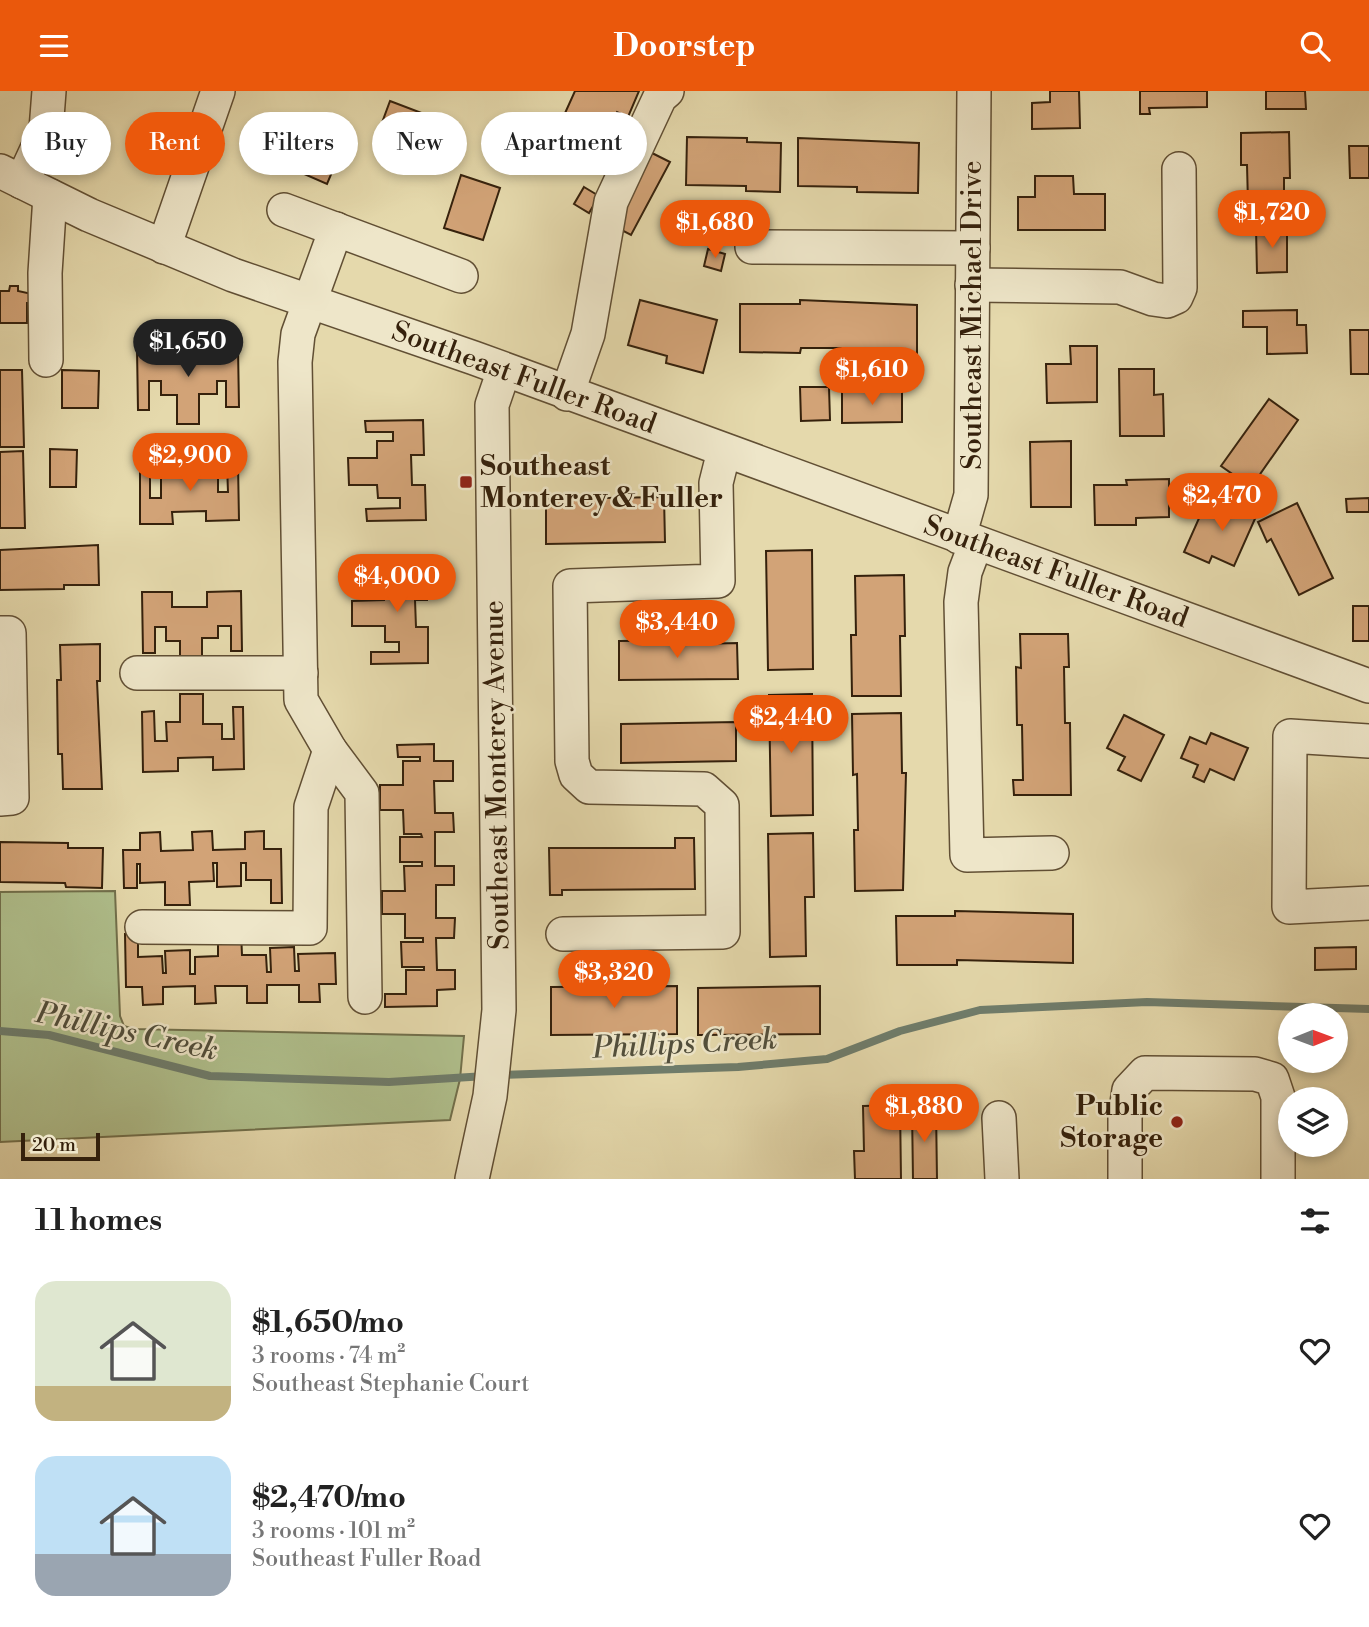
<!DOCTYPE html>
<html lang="en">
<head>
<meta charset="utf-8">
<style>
	body { margin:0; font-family:"Libre Bodoni",serif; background:#f2f2f2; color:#222; height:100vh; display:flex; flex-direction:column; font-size:26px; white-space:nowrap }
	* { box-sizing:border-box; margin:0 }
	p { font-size:23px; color:#767676 }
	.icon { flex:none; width:38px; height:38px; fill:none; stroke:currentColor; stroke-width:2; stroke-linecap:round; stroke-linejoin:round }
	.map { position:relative; height:1088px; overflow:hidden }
	.drawer { display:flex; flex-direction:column; background:#fff; flex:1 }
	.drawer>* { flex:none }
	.guide { position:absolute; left:21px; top:21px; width:700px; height:63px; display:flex; gap:14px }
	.needle { width:46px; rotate:89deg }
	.controls { position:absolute; left:1278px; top:912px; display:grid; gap:14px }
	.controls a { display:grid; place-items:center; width:70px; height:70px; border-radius:50%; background:#fff; box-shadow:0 4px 10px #0003; font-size:35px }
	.scale { position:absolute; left:21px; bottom:18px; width:79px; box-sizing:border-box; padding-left:7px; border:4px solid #35210c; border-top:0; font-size:19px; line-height:24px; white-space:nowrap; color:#35210c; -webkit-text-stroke:5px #eee6c9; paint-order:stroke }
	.price { position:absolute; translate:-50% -60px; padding:0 16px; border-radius:24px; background:#ea580c; color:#fff; font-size:23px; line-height:46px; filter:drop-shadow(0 2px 4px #0008) }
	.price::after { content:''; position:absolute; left:50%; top:42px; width:21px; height:16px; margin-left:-10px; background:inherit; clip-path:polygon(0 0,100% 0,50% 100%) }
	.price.active { background:#222; color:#fff }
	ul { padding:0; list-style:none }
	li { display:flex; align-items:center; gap:21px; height:175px; padding:0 35px }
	li span { display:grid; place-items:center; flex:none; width:196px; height:140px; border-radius:21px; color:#555 }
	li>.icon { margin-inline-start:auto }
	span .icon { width:84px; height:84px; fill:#fffc; stroke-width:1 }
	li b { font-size:30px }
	h2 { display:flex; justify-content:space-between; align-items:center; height:84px; padding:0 35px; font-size:30px }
	.pill { padding:0 24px; border-radius:32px; background:#fff; box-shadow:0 4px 10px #0003; font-size:24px; line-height:63px }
	.pill.active { background:#ea580c; color:#fff }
	header { display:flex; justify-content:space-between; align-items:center; height:91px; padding:0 35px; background:#ea580c; color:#fff; font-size:32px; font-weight:800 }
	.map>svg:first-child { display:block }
	.green { fill:#b0c08d; stroke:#72704c; stroke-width:2 }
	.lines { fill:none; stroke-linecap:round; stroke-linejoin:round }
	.stream { stroke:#6f7d6c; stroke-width:8 }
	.building { fill:#d2a377; stroke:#35210c; stroke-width:2 }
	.minor-casing { stroke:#614f34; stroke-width:36 }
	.minor { stroke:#eee6c9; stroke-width:33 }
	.poi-dot { fill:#8f2418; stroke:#eee6c9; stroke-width:2.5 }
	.labels { text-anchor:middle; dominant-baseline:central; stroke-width:5; stroke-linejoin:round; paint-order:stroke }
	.street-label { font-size:28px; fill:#35210c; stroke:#eee6c9 }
	.poi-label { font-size:28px; font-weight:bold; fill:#35210c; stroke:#eee6c9; text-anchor:start }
	.water-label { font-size:30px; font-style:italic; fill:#524f3c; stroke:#eee6c9 }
</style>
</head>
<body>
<header><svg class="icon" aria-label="menu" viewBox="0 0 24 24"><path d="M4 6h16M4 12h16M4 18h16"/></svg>Doorstep<svg class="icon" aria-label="search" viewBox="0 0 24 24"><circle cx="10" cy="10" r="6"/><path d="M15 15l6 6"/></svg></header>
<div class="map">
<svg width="1369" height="1088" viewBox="0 0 1369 1088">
	<rect width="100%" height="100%" fill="#e5d9ac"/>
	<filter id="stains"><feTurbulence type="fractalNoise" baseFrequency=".00286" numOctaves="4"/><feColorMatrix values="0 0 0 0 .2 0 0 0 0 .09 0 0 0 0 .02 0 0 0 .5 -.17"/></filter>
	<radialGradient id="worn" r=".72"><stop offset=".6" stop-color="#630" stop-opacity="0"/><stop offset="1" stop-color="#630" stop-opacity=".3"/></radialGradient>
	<polygon class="green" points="115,800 120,925 124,935 134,938 464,945 460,988 450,1029 0,1051 0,801"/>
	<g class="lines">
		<g class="stream">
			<polyline points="0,940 49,944 210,985 389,991 486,985"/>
			<polyline points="499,984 738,976 827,968 900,940 980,919 1147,911 1369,918"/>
		</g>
	</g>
	<g class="building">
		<polygon points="575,0 639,0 628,26 617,21 593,74 559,59 565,46 556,42"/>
		<polygon points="1050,0 1079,0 1080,37 1032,38 1032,12 1050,11"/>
		<polygon points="1140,0 1207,0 1207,16 1149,17 1150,23 1140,23"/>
		<polygon points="1266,0 1305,0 1306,18 1266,18"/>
		<polygon points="390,10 448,32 434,69 376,48"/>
		<polygon points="310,24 349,41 327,93 288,76"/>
		<polygon points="1289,41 1290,87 1284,87 1284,112 1248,112 1247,74 1241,74 1241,42"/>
		<polygon points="687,46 747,47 747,51 781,52 780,101 746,100 746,95 686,94"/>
		<polygon points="798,47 919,52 918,102 857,101 857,96 798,95"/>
		<polygon points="1349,55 1369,55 1369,87 1350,87"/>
		<polygon points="650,61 670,71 631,144 612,134"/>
		<polygon points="461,84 500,97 483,149 444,137"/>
		<polygon points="1035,85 1073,85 1074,103 1105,103 1105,139 1018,139 1018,106 1035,106"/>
		<polygon points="584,96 599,105 589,122 574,113"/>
		<polygon points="1256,137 1287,137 1287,181 1257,182"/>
		<polygon points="708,158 725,163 721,180 704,175"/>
		<polygon points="10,195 18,195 18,200 32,203 32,212 27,212 27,232 0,232 0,200 9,200"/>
		<polygon points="640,209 717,229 703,282 666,272 667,265 628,254"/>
		<polygon points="800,209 917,214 917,263 856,263 856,257 801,257 800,262 740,261 740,213 800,213"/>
		<polygon points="1297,219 1297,234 1306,234 1307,262 1267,263 1267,236 1243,236 1243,220"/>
		<polygon points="1350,239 1369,239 1369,283 1351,283"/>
		<polygon points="1070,255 1097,255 1097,311 1047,312 1046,273 1071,273"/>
		<polygon points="201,257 238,257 239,316 226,316 226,290 217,290 217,303 199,303 199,333 177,333 177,304 161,304 161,290 149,290 149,319 138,319 137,258 170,258 170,273 201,273"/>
		<polygon points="1119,278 1154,278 1154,304 1163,303 1164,345 1120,345"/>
		<polygon points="0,279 22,279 24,356 0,356"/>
		<polygon points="62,279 99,280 98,317 62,317"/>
		<polygon points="800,296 829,296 830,329 801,330"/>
		<polygon points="902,299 902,331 842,332 842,300"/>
		<polygon points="1269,308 1298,329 1251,396 1221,375"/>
		<polygon points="423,329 424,364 411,364 412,394 425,394 426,429 367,430 366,418 400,417 400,407 378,407 377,394 349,394 348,367 377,367 377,350 393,350 393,341 366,341 365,330"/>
		<polygon points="1071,350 1071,416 1031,416 1030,351"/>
		<polygon points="50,358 77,359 76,396 50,396"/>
		<polygon points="23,360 25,437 0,437 0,361"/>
		<polygon points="179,360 200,360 200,384 218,384 218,401 228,401 227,373 238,373 239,429 206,430 206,420 172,421 173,433 140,433 140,377 150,377 150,407 161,407 161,385 179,384"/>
		<polygon points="1169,388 1169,426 1136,427 1136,434 1095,434 1094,394 1127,394 1126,389"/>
		<polygon points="664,406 665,451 546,453 546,408"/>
		<polygon points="1227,407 1258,421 1234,475 1212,465 1209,472 1184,461 1204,416 1220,423"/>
		<polygon points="1369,407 1369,421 1347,421 1346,408"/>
		<polygon points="1297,412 1333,487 1299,504 1271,448 1267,451 1258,431"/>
		<polygon points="98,454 99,494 64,494 64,498 0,499 0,459"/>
		<polygon points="812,459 813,578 768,579 766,460"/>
		<polygon points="372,472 426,472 427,509 415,509 416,536 428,536 428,572 371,573 371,561 399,561 399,551 385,551 385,535 352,535 352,510 384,509 383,491 400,491 400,482 372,482"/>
		<polygon points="904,484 905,545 900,545 901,605 852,605 851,544 856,544 855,485"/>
		<polygon points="241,500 242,560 231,560 231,535 218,535 218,547 202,547 202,577 180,578 180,550 166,550 166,536 155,536 155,562 143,562 142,501 172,501 172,516 207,516 207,501"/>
		<rect x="1353" y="515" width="16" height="35"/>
		<polygon points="1020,543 1068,543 1069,576 1064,576 1065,632 1070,632 1071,704 1014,704 1013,689 1023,689 1022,634 1017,634 1016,576 1021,577"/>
		<polygon points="699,549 699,553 737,552 738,588 619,589 619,550"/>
		<polygon points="100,553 100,590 97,590 102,698 63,698 62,663 58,663 57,589 61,589 60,554"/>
		<polygon points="180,603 203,603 203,633 222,633 222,648 234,648 233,616 243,616 244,678 213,679 213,666 178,667 178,680 143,681 142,621 154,620 155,650 167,650 166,631 180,631"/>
		<polygon points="812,603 813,724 771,725 769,604"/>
		<polygon points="901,622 902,682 906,682 903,799 855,800 854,739 858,739 857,683 853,684 852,623"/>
		<polygon points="1124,624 1164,644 1141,690 1118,679 1125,666 1107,657"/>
		<polygon points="736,631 736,670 621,672 621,633"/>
		<polygon points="1211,642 1248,657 1234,689 1210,678 1204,691 1193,686 1198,674 1181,667 1190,646 1206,653"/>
		<polygon points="434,653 434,670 453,670 453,690 434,690 435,722 453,722 454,741 435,741 435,775 454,775 454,794 436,794 436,827 455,827 454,847 436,847 437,879 455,879 455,898 437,899 437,915 385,916 385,903 406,903 406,879 424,879 424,876 402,876 401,851 423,851 423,847 405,847 405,823 382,823 382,800 405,800 404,775 422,775 422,771 400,771 400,746 422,746 421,743 404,743 403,719 380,719 380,694 403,694 403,670 420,670 420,666 398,666 397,654"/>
		<polygon points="212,740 213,759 245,758 245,741 264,740 264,758 281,758 282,812 271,812 271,789 246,789 246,772 241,772 241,795 217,796 217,772 213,772 214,790 189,791 190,814 165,814 165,791 140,792 140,773 137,773 137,797 124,797 123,759 140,759 140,742 160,741 161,760 193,759 192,741"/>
		<polygon points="813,742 814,806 805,806 806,865 770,866 768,743"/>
		<polygon points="675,747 694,747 695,798 562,799 562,804 550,804 549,757 675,757"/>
		<polygon points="0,751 68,752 68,757 103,757 102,797 66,796 65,792 0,791"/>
		<polygon points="955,820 1073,823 1073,872 957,869 957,874 897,874 896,825 955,825"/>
		<polygon points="241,841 242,864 266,864 267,881 271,881 270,857 294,856 295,880 299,880 298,863 335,862 336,893 319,893 320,911 299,911 299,894 267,894 267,912 247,912 247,895 215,895 216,912 195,913 195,895 163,896 163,913 143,914 142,896 126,896 125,843 138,842 138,866 162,865 163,882 166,882 165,860 190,859 190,883 195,883 195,866 218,865 218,842"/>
		<polygon points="1356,856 1356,878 1315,879 1315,857"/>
		<polygon points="677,895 677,943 551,944 551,896"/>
		<polygon points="820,895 820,943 698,944 698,897"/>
		<polygon points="900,1014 901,1088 855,1088 854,1060 864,1060 863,1015"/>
		<polygon points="912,1018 936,1018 937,1088 913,1088"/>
	</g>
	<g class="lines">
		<defs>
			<g id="minor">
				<polyline points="0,80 89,124 233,184 474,267 1369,595"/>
				<polyline points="22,91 46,39 49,0"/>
				<polyline points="284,119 461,185"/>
				<polyline points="336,138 298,243 295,271 301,609 330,659 362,702 365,906"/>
				<polyline points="164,156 218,0"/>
				<polyline points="752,156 973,157"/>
				<polyline points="972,194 1120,196 1153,208 1167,210 1176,206 1180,197 1179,78"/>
				<polyline points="46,269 45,182 50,105"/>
				<polyline points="567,303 588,243 611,111 660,6 667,0"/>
				<polyline points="959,446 971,404 974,0"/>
				<polyline points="976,452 965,481 961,511 967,764 1052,762"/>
				<polyline points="0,542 9,542 12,707 0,708"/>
				<polyline points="137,582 301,582"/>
				<polyline points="1369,650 1290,645 1289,816 1369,812"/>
				<polyline points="142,836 310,837 311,716 330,659"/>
				<polyline points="563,843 723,841 722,714 704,698 589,696 576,684 572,670 570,495 718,490 716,392 724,360"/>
				<polyline points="999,1027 1002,1088"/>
				<polyline points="472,1088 490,1005 499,919 492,314 504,279"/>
				<polyline points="1125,1088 1125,1026 1129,999 1145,982 1255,983 1272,988 1278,1006 1278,1088"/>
			</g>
		</defs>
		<use href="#minor" class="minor-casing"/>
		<use href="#minor" class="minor"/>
	</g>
	<g class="poi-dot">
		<rect x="459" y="384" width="14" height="14" rx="3.5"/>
		<circle cx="1177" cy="1031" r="7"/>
	</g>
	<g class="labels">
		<g class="street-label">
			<text transform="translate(972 224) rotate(-90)">Southeast Michael Drive</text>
			<text transform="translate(524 287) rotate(20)">Southeast Fuller Road</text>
			<text transform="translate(1056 481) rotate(20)">Southeast Fuller Road</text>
			<text transform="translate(497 684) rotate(-91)">Southeast Monterey Avenue</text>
		</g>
		<g class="poi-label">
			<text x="480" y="375">Southeast<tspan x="480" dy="32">Monterey &amp; Fuller</tspan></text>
			<text x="1163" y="1015" text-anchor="end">Public<tspan x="1163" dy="32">Storage</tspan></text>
		</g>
		<g class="water-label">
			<text transform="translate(127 941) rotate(12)">Phillips Creek</text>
			<text transform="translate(685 953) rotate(-3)">Phillips Creek</text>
		</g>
	</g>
	<rect width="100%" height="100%" filter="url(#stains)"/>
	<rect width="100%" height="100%" fill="url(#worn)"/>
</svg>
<div class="controls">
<a><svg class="needle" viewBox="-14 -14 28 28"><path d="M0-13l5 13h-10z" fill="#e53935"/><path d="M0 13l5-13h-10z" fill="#767676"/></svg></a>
<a><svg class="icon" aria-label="layers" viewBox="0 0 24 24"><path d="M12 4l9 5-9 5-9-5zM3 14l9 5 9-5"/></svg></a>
</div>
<div class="scale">20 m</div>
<b class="price" style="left:1272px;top:159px">$1,720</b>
<b class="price" style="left:715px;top:169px">$1,680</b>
<b class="price active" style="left:188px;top:288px">$1,650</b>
<b class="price" style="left:872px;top:316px">$1,610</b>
<b class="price" style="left:190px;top:402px">$2,900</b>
<b class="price" style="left:1222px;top:442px">$2,470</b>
<b class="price" style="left:397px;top:523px">$4,000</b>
<b class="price" style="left:677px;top:569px">$3,440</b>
<b class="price" style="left:791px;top:664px">$2,440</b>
<b class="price" style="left:614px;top:919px">$3,320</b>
<b class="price" style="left:924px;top:1053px">$1,880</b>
<div class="guide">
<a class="pill">Buy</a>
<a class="pill active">Rent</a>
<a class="pill">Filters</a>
<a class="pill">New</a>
<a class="pill">Apartment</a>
</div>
</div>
<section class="drawer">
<h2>11 homes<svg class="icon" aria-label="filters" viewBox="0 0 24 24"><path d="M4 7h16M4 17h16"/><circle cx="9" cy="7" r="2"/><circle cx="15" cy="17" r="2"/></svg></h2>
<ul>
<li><span style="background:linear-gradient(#dfe7d0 75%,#c2b280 0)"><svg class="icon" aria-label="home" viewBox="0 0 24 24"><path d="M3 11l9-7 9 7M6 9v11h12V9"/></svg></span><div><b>$1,650/mo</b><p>3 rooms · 74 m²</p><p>Southeast Stephanie Court</p></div><svg class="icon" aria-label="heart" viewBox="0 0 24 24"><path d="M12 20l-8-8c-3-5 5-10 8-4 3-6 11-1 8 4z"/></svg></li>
<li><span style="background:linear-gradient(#bfe0f5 70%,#9aa5b1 0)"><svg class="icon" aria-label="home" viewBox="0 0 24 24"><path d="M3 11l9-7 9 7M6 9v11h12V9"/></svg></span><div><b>$2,470/mo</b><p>3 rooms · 101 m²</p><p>Southeast Fuller Road</p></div><svg class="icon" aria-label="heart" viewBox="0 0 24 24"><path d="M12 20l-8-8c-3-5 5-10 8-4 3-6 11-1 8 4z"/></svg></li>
</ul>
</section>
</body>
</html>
